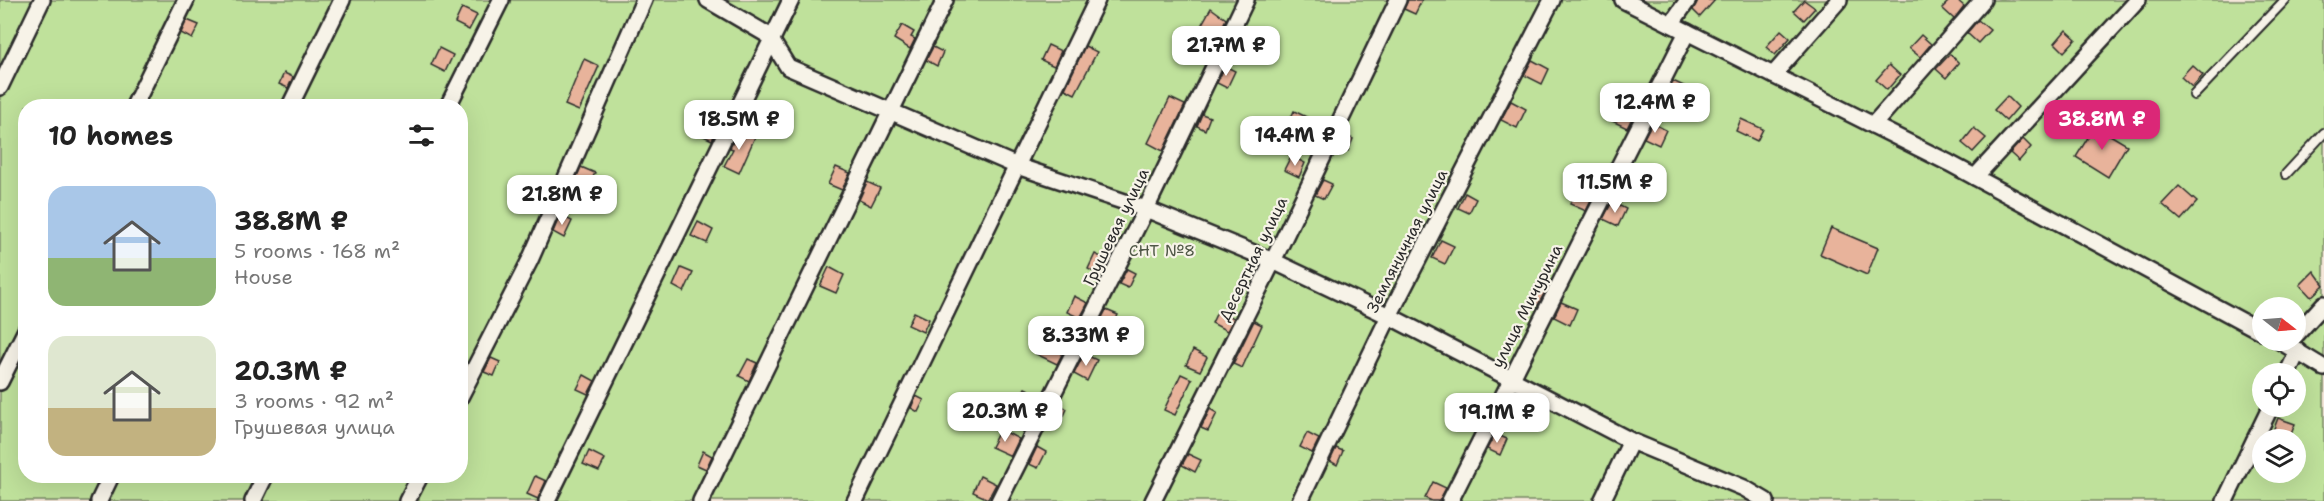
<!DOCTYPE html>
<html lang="en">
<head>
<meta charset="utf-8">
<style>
	body { margin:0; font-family:"Shantell Sans",sans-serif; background:#f2f2f2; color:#222; height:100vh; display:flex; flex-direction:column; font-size:22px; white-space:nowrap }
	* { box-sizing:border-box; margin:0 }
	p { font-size:20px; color:#767676 }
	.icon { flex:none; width:33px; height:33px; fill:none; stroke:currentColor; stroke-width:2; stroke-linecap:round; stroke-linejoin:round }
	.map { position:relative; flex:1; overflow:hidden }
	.sheet { position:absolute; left:18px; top:99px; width:450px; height:384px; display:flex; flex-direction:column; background:#fff; border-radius:24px; box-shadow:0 6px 24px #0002 }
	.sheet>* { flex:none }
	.needle { width:39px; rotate:107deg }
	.tools { position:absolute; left:2252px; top:297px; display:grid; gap:12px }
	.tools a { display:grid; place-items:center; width:54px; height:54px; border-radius:50%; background:#fff; box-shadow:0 6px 24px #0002; font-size:30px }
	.price { position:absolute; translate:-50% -51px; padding:0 14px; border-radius:12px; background:#fff; color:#222; font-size:20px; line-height:39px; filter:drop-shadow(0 2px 3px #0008) }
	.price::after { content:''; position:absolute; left:50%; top:36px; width:18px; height:14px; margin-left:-9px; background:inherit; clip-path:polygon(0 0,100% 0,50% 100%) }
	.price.on { background:#db2777; color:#fff }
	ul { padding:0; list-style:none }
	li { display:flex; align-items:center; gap:18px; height:150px; padding:0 30px }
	li span { display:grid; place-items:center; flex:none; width:168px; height:120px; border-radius:18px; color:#555 }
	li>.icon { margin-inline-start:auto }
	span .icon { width:72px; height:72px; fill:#fffc; stroke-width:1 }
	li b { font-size:26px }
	h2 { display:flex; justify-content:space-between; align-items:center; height:72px; padding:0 30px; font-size:26px }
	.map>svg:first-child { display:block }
	.green { fill:#bfe19b; stroke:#758663; stroke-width:1.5; fill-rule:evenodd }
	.building { fill:#e8b39b; stroke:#2b2b2b; stroke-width:1.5 }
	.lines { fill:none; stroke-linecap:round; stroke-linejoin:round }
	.service-casing { stroke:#2b2b2b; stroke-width:12 }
	.minor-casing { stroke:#2b2b2b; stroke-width:20 }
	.service { stroke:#f7f3e8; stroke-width:8 }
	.minor { stroke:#f7f3e8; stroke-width:15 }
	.labels { text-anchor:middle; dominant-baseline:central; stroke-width:4.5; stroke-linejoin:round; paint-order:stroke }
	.street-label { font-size:16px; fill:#2b2b2b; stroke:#f7f3e8 }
	.park-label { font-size:16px; fill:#505847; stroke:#f7f3e8 }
</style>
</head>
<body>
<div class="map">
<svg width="2324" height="501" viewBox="0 0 2324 501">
	<rect width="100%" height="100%" fill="#f4e6d9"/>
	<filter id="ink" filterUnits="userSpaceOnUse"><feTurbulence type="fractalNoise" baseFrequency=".0167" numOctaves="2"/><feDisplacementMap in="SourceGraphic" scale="12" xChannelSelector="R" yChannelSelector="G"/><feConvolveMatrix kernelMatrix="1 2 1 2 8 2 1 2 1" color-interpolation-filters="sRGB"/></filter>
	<g filter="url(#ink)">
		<path class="green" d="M0,0h2324v501h-2324zM26,106h434v370h-434zM2262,308h33v32h-33zM2262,374h33v32h-33zM2262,440h33v32h-33z"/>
		<g class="building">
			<polygon points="1408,0 1422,0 1415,14 1404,9"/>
			<polygon points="1698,0 1715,0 1700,17 1693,10"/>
			<polygon points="1804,0 1815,8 1804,20 1794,11"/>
			<polygon points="1950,0 1957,0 1964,6 1954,19 1942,8"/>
			<polygon points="462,8 477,15 469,30 455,23"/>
			<polygon points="1211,8 1226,19 1219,33 1202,24"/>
			<polygon points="187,20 199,25 192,39 181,33"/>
			<polygon points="1978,20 1990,30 1978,43 1967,33"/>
			<polygon points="902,25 914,32 911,37 915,39 910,49 894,39"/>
			<polygon points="1244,27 1254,32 1247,47 1237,42"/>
			<polygon points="1781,30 1790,38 1775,55 1766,47"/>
			<polygon points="2066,30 2076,39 2064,52 2055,43"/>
			<polygon points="1921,35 1931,44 1920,57 1909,48"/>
			<polygon points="1048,45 1061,51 1054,66 1041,60"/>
			<polygon points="1085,46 1097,52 1075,94 1065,89"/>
			<polygon points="933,47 943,52 937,66 926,60"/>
			<polygon points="439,48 453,55 445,72 431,65"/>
			<polygon points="1950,54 1959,63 1946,78 1936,69"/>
			<polygon points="584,59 599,66 579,111 565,105"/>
			<polygon points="1532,60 1549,69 1542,84 1524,75"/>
			<polygon points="1889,65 1900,75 1887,90 1876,80"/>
			<polygon points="2192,65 2203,75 2192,87 2181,77"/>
			<polygon points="1225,66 1235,71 1227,88 1217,83"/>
			<polygon points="284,73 293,77 288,88 279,84"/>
			<polygon points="1673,81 1688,88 1681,102 1666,95"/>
			<polygon points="2007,96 2018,107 2006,121 1994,110"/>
			<polygon points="1170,98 1185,105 1163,151 1148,143"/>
			<polygon points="1622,99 1638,106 1627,128 1612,121"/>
			<polygon points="1511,101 1526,109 1517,128 1501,120"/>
			<polygon points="1294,111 1327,127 1321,138 1289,122"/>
			<polygon points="1202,114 1210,117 1205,130 1197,126"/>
			<polygon points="707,117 720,124 712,140 699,134"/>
			<polygon points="1741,119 1763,129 1757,141 1736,131"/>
			<polygon points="1652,123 1666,130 1659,145 1644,138"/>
			<polygon points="2095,126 2127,145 2108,177 2076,157"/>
			<polygon points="1974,128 1986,138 1973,152 1962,143"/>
			<polygon points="741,131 755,137 739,173 724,166 733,149 730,148 738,132"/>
			<polygon points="1344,135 1353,139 1348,151 1339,147"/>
			<polygon points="2023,139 2031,147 2019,161 2010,153"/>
			<polygon points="1291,156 1305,163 1299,177 1284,170"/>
			<polygon points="581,167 595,173 588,187 575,181"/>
			<polygon points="836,167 850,173 842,190 828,184"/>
			<polygon points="1323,180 1332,184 1324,199 1315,195"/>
			<polygon points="867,182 880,188 871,206 859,200"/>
			<polygon points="540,183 551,188 544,204 533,198"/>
			<polygon points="2179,186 2197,202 2181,220 2162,204"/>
			<polygon points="1576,192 1592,199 1586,211 1570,204"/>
			<polygon points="1465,193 1476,199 1469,213 1458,208"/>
			<polygon points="1612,202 1626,209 1618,226 1603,219"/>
			<polygon points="560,215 572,221 564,238 553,232"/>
			<polygon points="698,222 713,230 707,243 691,236"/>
			<polygon points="1831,228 1878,248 1867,275 1820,254"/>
			<polygon points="1441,240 1454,246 1445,264 1432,258"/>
			<polygon points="1095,254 1109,261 1101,276 1088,269"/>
			<polygon points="829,267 844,275 836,293 820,286"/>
			<polygon points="681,268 693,273 684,292 673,286"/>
			<polygon points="1127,269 1135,273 1128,288 1119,284"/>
			<polygon points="2314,271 2324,285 2311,297 2300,285"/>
			<polygon points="1536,285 1546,290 1538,305 1529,301"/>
			<polygon points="1074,296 1088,303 1080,318 1067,312"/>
			<polygon points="1561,302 1577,309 1570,325 1554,317"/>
			<polygon points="1106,310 1118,315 1110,333 1097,327"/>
			<polygon points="1218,310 1234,318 1227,331 1212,323"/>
			<polygon points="914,312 929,319 923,332 908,325"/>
			<polygon points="1254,321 1262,325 1242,368 1233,364"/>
			<polygon points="1044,336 1066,347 1057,364 1036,354"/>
			<polygon points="1193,350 1207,357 1200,371 1186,365"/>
			<polygon points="1084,354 1097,360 1087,381 1074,374"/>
			<polygon points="491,358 500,362 494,376 484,372"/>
			<polygon points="748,359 757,363 749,381 739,376"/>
			<polygon points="1181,374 1192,379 1175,415 1164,410"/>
			<polygon points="584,375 595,381 588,394 577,389"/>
			<polygon points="1025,388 1041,396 1034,409 1018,402"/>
			<polygon points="916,396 924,400 918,412 911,408"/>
			<polygon points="1059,404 1067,409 1061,422 1052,418"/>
			<polygon points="1210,409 1217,413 1208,431 1201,428"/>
			<polygon points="2278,418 2295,424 2290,437 2273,431"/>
			<polygon points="1000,429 1019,439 1011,456 991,447"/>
			<polygon points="1307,433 1319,439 1312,453 1300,447"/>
			<polygon points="1495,434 1507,439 1500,455 1487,449"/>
			<polygon points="1037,447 1046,452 1038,468 1029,464"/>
			<polygon points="1336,448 1343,451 1337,465 1330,461"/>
			<polygon points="589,451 605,459 599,471 583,464"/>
			<polygon points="703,451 712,456 706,469 697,465"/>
			<polygon points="1188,454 1201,460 1195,472 1182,465"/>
			<polygon points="535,476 546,481 538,499 527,494"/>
			<polygon points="980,476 996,484 988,499 973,492"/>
			<polygon points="1433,482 1446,488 1439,501 1432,501 1425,498"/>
		</g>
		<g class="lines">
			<defs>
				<g id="service">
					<polyline points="2194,95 2285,0"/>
					<polyline points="2286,174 2324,133"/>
				</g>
				<g id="minor">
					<polyline points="708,0 768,35 788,67 1017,166 1146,209 1273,261 1389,316 1631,441 1744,488 1766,501"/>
					<polyline points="1623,0 1949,163 2262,332"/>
					<polyline points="1671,24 1688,0"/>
					<polyline points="1773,75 1839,0"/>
					<polyline points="0,87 42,0"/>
					<polyline points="134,106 186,0"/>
					<polyline points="290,106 342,0"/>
					<polyline points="448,106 501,0"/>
					<polyline points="1873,125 1983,0"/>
					<polyline points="1975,177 2138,0"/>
					<polyline points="2295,336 2324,304"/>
					<polyline points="2278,340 2324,368"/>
					<polyline points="2287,374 2298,351"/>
					<polyline points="0,382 26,330"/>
					<polyline points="460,397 530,260 644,0"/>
					<polyline points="99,501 111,476"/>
					<polyline points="253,501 265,476"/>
					<polyline points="407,501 420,476"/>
					<polyline points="547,501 791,0"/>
					<polyline points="701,501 945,0"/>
					<polyline points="855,501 1097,0"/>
					<polyline points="999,501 1146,209 1246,0"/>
					<polyline points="1153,501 1273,261 1398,0"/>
					<polyline points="1300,501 1389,316 1552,0"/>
					<polyline points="1450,501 1687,32"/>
					<polyline points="1602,501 1631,441"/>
					<polyline points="2225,501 2271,406"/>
				</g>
			</defs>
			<use href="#service" class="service-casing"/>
			<use href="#minor" class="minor-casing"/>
			<use href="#service" class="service"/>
			<use href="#minor" class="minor"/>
		</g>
	</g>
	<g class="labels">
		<g class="street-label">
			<text transform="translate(1116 227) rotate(-64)">Грушевая улица</text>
			<text transform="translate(1407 241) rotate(-63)">Земляничная улица</text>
			<text transform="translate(1253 259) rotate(-64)">Десертная улица</text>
			<text transform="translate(1527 306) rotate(-63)">улица Мичурина</text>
		</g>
		<g class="park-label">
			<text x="1162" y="250">СНТ №8</text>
		</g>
	</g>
</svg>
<div class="tools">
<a><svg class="needle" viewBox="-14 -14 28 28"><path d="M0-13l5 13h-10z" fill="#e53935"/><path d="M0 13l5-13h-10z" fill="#767676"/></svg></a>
<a><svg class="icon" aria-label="locate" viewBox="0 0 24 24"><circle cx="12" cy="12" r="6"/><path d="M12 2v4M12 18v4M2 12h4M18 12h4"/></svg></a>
<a><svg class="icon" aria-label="layers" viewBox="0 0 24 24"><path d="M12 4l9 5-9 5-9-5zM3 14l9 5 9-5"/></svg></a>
</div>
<b class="price" style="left:1226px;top:77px">21.7M ₽</b>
<b class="price" style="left:1655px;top:134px">12.4M ₽</b>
<b class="price" style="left:739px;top:151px">18.5M ₽</b>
<b class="price on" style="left:2102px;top:151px">38.8M ₽</b>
<b class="price" style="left:1295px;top:167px">14.4M ₽</b>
<b class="price" style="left:1615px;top:214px">11.5M ₽</b>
<b class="price" style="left:562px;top:226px">21.8M ₽</b>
<b class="price" style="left:1086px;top:367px">8.33M ₽</b>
<b class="price" style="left:1005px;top:443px">20.3M ₽</b>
<b class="price" style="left:1497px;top:444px">19.1M ₽</b>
<section class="sheet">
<h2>10 homes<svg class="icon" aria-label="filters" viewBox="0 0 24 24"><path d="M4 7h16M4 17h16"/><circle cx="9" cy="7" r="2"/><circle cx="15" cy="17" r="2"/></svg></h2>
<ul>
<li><span style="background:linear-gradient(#a9c7e8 60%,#8fb573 0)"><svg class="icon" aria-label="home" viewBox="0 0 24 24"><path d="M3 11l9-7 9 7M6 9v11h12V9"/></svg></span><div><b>38.8M ₽</b><p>5 rooms · 168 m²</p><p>House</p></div></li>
<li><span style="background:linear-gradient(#dfe7d0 60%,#c2b280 0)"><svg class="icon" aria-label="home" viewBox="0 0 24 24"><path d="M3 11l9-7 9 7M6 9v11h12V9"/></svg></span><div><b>20.3M ₽</b><p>3 rooms · 92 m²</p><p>Грушевая улица</p></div></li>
</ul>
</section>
</div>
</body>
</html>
